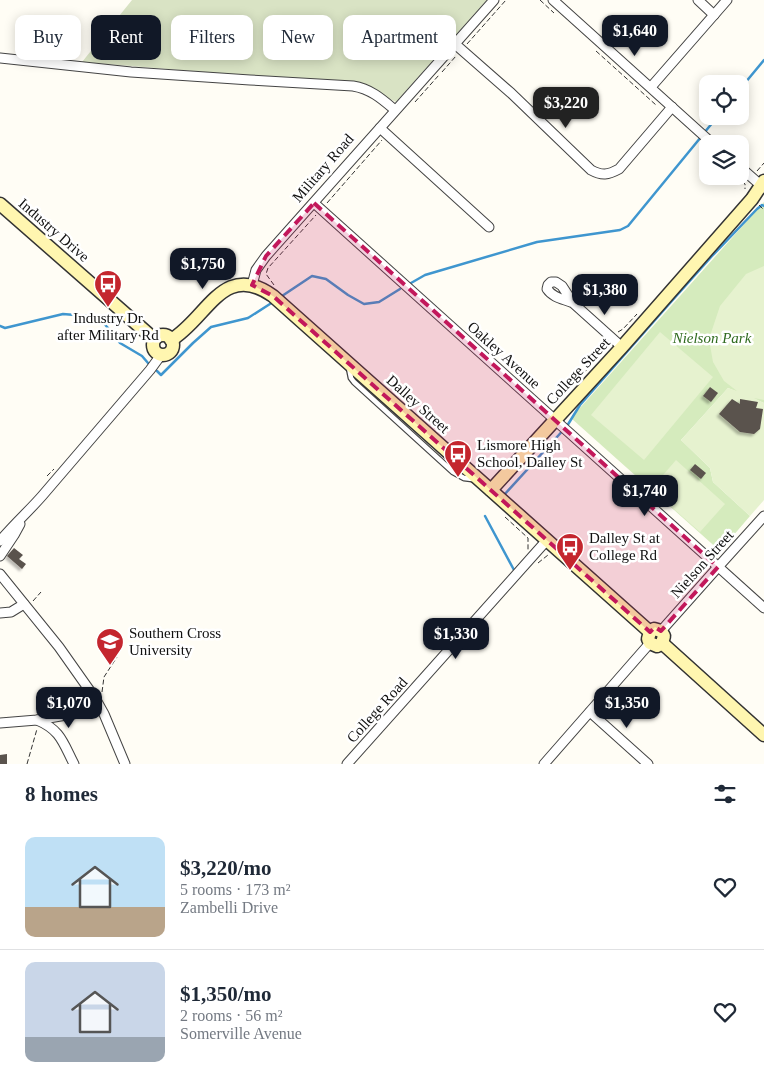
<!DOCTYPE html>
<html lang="en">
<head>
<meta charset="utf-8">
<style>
	body { margin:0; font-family:Georgia,serif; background:#f2f2f3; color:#1f2937; height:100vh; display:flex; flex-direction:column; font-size:19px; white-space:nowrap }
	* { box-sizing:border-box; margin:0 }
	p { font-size:16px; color:#747a83 }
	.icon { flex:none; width:28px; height:28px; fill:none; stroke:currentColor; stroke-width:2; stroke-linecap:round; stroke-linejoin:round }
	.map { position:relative; height:764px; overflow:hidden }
	.sheet { display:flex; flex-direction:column; background:#fff; flex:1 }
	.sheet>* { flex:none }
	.guide { position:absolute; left:15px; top:15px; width:500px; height:45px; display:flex; gap:10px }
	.buttons { position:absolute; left:699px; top:75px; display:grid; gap:10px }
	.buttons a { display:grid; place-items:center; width:50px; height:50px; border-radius:10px; background:#fff; box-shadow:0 2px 12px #0003; font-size:25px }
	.price { position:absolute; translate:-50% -42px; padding:0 11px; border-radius:10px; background:#111827; color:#fff; font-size:16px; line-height:32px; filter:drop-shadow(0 1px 2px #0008) }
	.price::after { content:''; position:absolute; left:50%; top:30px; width:15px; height:11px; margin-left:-8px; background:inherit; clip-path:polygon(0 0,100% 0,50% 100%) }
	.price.selected { background:#222; color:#fff }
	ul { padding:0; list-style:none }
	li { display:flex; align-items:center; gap:15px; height:125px; padding:0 25px }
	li+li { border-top:1px solid #e0e1e3 }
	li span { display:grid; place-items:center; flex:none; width:140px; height:100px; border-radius:10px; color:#555 }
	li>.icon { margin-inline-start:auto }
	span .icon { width:60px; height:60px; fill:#fffc; stroke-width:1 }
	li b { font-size:21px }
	h2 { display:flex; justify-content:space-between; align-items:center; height:60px; padding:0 25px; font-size:21px }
	.chip { padding:0 18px; border-radius:10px; background:#fff; box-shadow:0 2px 12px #0003; font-size:18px; line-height:45px }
	.chip.selected { background:#111827; color:#fff }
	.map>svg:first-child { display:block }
	.green { fill:#d5ebbd }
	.cemetery { fill:#d9e3c4 }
	.pitch { fill:#e6f2cf }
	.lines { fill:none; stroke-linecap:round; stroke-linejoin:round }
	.stream { stroke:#3f96cf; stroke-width:2.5 }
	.building { fill:#5a524d; filter:url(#shadow) }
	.lane-casing { stroke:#444; stroke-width:7 }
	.street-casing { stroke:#444; stroke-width:11 }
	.secondary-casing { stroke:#333; stroke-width:15 }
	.path { stroke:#333; stroke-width:1; stroke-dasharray:5 2.5; stroke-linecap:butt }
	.lane { stroke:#fff; stroke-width:4.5 }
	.street { stroke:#fff; stroke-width:9 }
	.secondary { stroke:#fff6b0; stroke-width:12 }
	.marked { fill:#c2185b; fill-opacity:0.2; stroke:#c2185b; stroke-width:4; stroke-dasharray:10 6; stroke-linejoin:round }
	.labels { text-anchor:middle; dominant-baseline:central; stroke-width:5; stroke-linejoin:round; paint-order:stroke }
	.street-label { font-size:15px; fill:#111; stroke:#fff }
	.poi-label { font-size:15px; fill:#111; stroke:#fff; text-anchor:start }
	.park-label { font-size:15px; font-style:italic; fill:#2f6b1f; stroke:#fff }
</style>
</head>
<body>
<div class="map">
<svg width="764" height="764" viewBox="0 0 764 764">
	<defs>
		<filter id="shadow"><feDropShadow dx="-2.5" dy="2.5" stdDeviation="1" flood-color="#0004"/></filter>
	</defs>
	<rect width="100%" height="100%" fill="#fffdf5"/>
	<polygon class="green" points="764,202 764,403 728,388 681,440 710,468 713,482 750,516 720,551 571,418"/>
	<polygon class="cemetery" points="132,0 487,0 396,102 361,85 82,62"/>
	<g class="pitch">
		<polygon points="764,266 764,400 754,398 764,403 764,500 750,516 713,482 710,468 681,440 728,388 737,391 724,381 713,362 709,339 720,306 746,274"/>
		<polygon points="660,332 713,377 644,460 591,415"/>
		<polygon points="676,460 725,504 700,532 651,489"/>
	</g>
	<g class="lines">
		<g class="stream">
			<polyline points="740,89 764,60"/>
			<polyline points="704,133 718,116"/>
			<polyline points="411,283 425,275 537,242 620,230 628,226 701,137"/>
			<polyline points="279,298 312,276 326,279 348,295 364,304 379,302 400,289"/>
			<polyline points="0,326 5,328 63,314 99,317 120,343 142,356 148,363"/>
			<polyline points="157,371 161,375 193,343 211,327 248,318 273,302"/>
			<polyline points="504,495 567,426 580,405 670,303 712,256 757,209 762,205 764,206"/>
			<polyline points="485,516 514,570"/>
		</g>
	</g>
	<g class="building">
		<polygon points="710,387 718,393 711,402 703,396"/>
		<polygon points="732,399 740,404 740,399 758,402 756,408 763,409 760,429 754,434 740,432 719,414"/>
		<polygon points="695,464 706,473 701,479 690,470"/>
		<polygon points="14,548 23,555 19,559 26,564 22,569 7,556"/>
		<polygon points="7,754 7,764 0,764 0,755"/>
	</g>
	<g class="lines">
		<defs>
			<polyline id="lane" points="349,368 351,378 354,382 453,472 464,478 472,479"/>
			<g id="street">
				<polyline points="553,0 713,144"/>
				<polyline points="698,0 714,15"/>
				<path d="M455,44l56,49 80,77c11,6 17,5 28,-1l53,-62"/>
				<path d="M0,58l131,14 119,8 103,6c18,3 29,13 42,24"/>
				<polyline points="651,87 727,0"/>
				<polyline points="380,128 489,227"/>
				<polyline points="740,167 764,188"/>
				<polyline points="314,203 764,608"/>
				<polyline points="252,285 256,270 266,256 494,0"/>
				<path d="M573,303c-9,-4 -20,-5 -26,-14l1,-4 3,-3h5l6,4 11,17 49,44"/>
				<path d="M0,541c13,-16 28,-29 42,-45 36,-42 72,-84 108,-126l11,-15"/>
				<polyline points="0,556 14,535 20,524"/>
				<polyline points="0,574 59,647 95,698 104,714 125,764"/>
				<polyline points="0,613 11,612 24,604"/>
				<polyline points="661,631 718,567 764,516"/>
				<polyline points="590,712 648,764"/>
				<path d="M37,720c24,10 26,23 37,44"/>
				<polyline points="0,723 37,720 84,712 92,707 95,698"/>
				<polyline points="347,764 547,540"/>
				<polyline points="544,764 650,643"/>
			</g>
			<g id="secondary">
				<polyline points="0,204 154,339"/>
				<circle cx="163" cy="345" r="10"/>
				<path d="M171,340c36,-21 52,-80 102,-44l377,336"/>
				<polyline points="491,490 622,347 752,199 764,181"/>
				<polyline points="650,632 654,629 661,631 664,636 662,643"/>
				<polyline points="650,632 648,639 650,643 657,646 662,643"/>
				<polyline points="662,643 764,735"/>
			</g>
		</defs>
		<use href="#lane" class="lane-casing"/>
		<use href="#street" class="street-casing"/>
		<use href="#secondary" class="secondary-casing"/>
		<g class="path">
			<polyline points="540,0 554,13"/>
			<polyline points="467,44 506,0"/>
			<polyline points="596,51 656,105"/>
			<polyline points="442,72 456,56"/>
			<polyline points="415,102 439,75"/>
			<polyline points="757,171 764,163"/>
			<polyline points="737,176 745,184 745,189"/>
			<polyline points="327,203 382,140"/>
			<polyline points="759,205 764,210"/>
			<polyline points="274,285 266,274 268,268 316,215"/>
			<polyline points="618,332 623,329 637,314"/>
			<polyline points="583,374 606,348 607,344"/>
			<polyline points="47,476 54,469"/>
			<polyline points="505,517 528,538 528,550"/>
			<polyline points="538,563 548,555"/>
			<polyline points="33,601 41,592"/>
			<polyline points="102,692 104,677 117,657"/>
			<polyline points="27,764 37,729"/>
		</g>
		<use href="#lane" class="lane"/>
		<use href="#street" class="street"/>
		<use href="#secondary" class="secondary"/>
	</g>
	<path class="marked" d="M314,203l404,364 -57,64 -6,-4 -5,5 -377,-336 -21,-11 14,-29z"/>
	<defs>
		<symbol id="bus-pin" viewBox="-11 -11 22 30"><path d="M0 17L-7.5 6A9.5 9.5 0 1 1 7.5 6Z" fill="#c4262e" stroke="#fff"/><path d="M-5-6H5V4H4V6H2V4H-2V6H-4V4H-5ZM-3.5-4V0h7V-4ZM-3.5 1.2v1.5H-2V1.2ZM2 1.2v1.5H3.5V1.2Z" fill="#fff"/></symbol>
		<symbol id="university-pin" viewBox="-11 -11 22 30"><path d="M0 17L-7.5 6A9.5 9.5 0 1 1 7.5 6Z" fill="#c4262e" stroke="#fff"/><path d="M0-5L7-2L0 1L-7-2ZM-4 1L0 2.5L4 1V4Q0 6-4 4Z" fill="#fff"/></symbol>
	</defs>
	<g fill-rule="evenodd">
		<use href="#bus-pin" x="92" y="268" width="32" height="43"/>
		<use href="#bus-pin" x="442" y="438" width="32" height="43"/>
		<use href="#bus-pin" x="554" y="531" width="32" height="43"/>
		<use href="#university-pin" x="94" y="626" width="32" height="43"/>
	</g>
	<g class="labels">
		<g class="street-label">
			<text transform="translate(323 168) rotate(-49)">Military Road</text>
			<text transform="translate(54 230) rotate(41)">Industry Drive</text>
			<text transform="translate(504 355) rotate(42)">Oakley Avenue</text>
			<text transform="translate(578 371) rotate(-47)">College Street</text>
			<text transform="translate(418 404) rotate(42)">Dalley Street</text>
			<text transform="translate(702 564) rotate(-48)">Nielson Street</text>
			<text transform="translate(377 710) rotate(-48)">College Road</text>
		</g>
		<g class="poi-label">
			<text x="108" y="318" text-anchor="middle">Industry Dr<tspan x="108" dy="17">after Military Rd</tspan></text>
			<text x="477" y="445">Lismore High<tspan x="477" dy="17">School, Dalley St</tspan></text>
			<text x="589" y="538">Dalley St at<tspan x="589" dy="17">College Rd</tspan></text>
			<text x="129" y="633">Southern Cross<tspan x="129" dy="17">University</tspan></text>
		</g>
		<g class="park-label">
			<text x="712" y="338">Nielson Park</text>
		</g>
	</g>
</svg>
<div class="buttons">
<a><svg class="icon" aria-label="locate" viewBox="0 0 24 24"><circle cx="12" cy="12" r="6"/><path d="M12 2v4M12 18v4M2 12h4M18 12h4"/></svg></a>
<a><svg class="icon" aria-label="layers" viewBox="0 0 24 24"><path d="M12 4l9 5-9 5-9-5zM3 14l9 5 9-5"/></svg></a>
</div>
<b class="price" style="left:635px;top:57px">$1,640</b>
<b class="price selected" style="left:566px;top:129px">$3,220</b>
<b class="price" style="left:203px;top:290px">$1,750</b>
<b class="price" style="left:605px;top:316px">$1,380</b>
<b class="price" style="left:645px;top:517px">$1,740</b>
<b class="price" style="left:456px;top:660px">$1,330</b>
<b class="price" style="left:69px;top:729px">$1,070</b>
<b class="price" style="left:627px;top:729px">$1,350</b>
<div class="guide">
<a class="chip">Buy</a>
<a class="chip selected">Rent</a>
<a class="chip">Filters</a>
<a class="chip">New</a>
<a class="chip">Apartment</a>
</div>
</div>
<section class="sheet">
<h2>8 homes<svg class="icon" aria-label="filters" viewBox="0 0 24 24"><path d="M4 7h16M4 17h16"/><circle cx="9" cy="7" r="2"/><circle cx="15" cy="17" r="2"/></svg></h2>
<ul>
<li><span style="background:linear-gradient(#bfe0f5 70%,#b9a48a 0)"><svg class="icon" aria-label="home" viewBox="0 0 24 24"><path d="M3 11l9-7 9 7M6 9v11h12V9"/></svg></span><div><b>$3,220/mo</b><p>5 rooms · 173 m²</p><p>Zambelli Drive</p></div><svg class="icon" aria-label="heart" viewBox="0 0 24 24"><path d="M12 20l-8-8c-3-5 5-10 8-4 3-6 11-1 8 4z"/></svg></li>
<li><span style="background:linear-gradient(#c9d6e8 75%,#9aa5b1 0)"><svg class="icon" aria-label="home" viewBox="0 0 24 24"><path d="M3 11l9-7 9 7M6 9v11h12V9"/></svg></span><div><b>$1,350/mo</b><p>2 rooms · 56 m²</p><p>Somerville Avenue</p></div><svg class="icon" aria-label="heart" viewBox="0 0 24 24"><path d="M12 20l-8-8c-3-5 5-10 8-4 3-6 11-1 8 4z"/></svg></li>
</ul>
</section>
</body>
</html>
